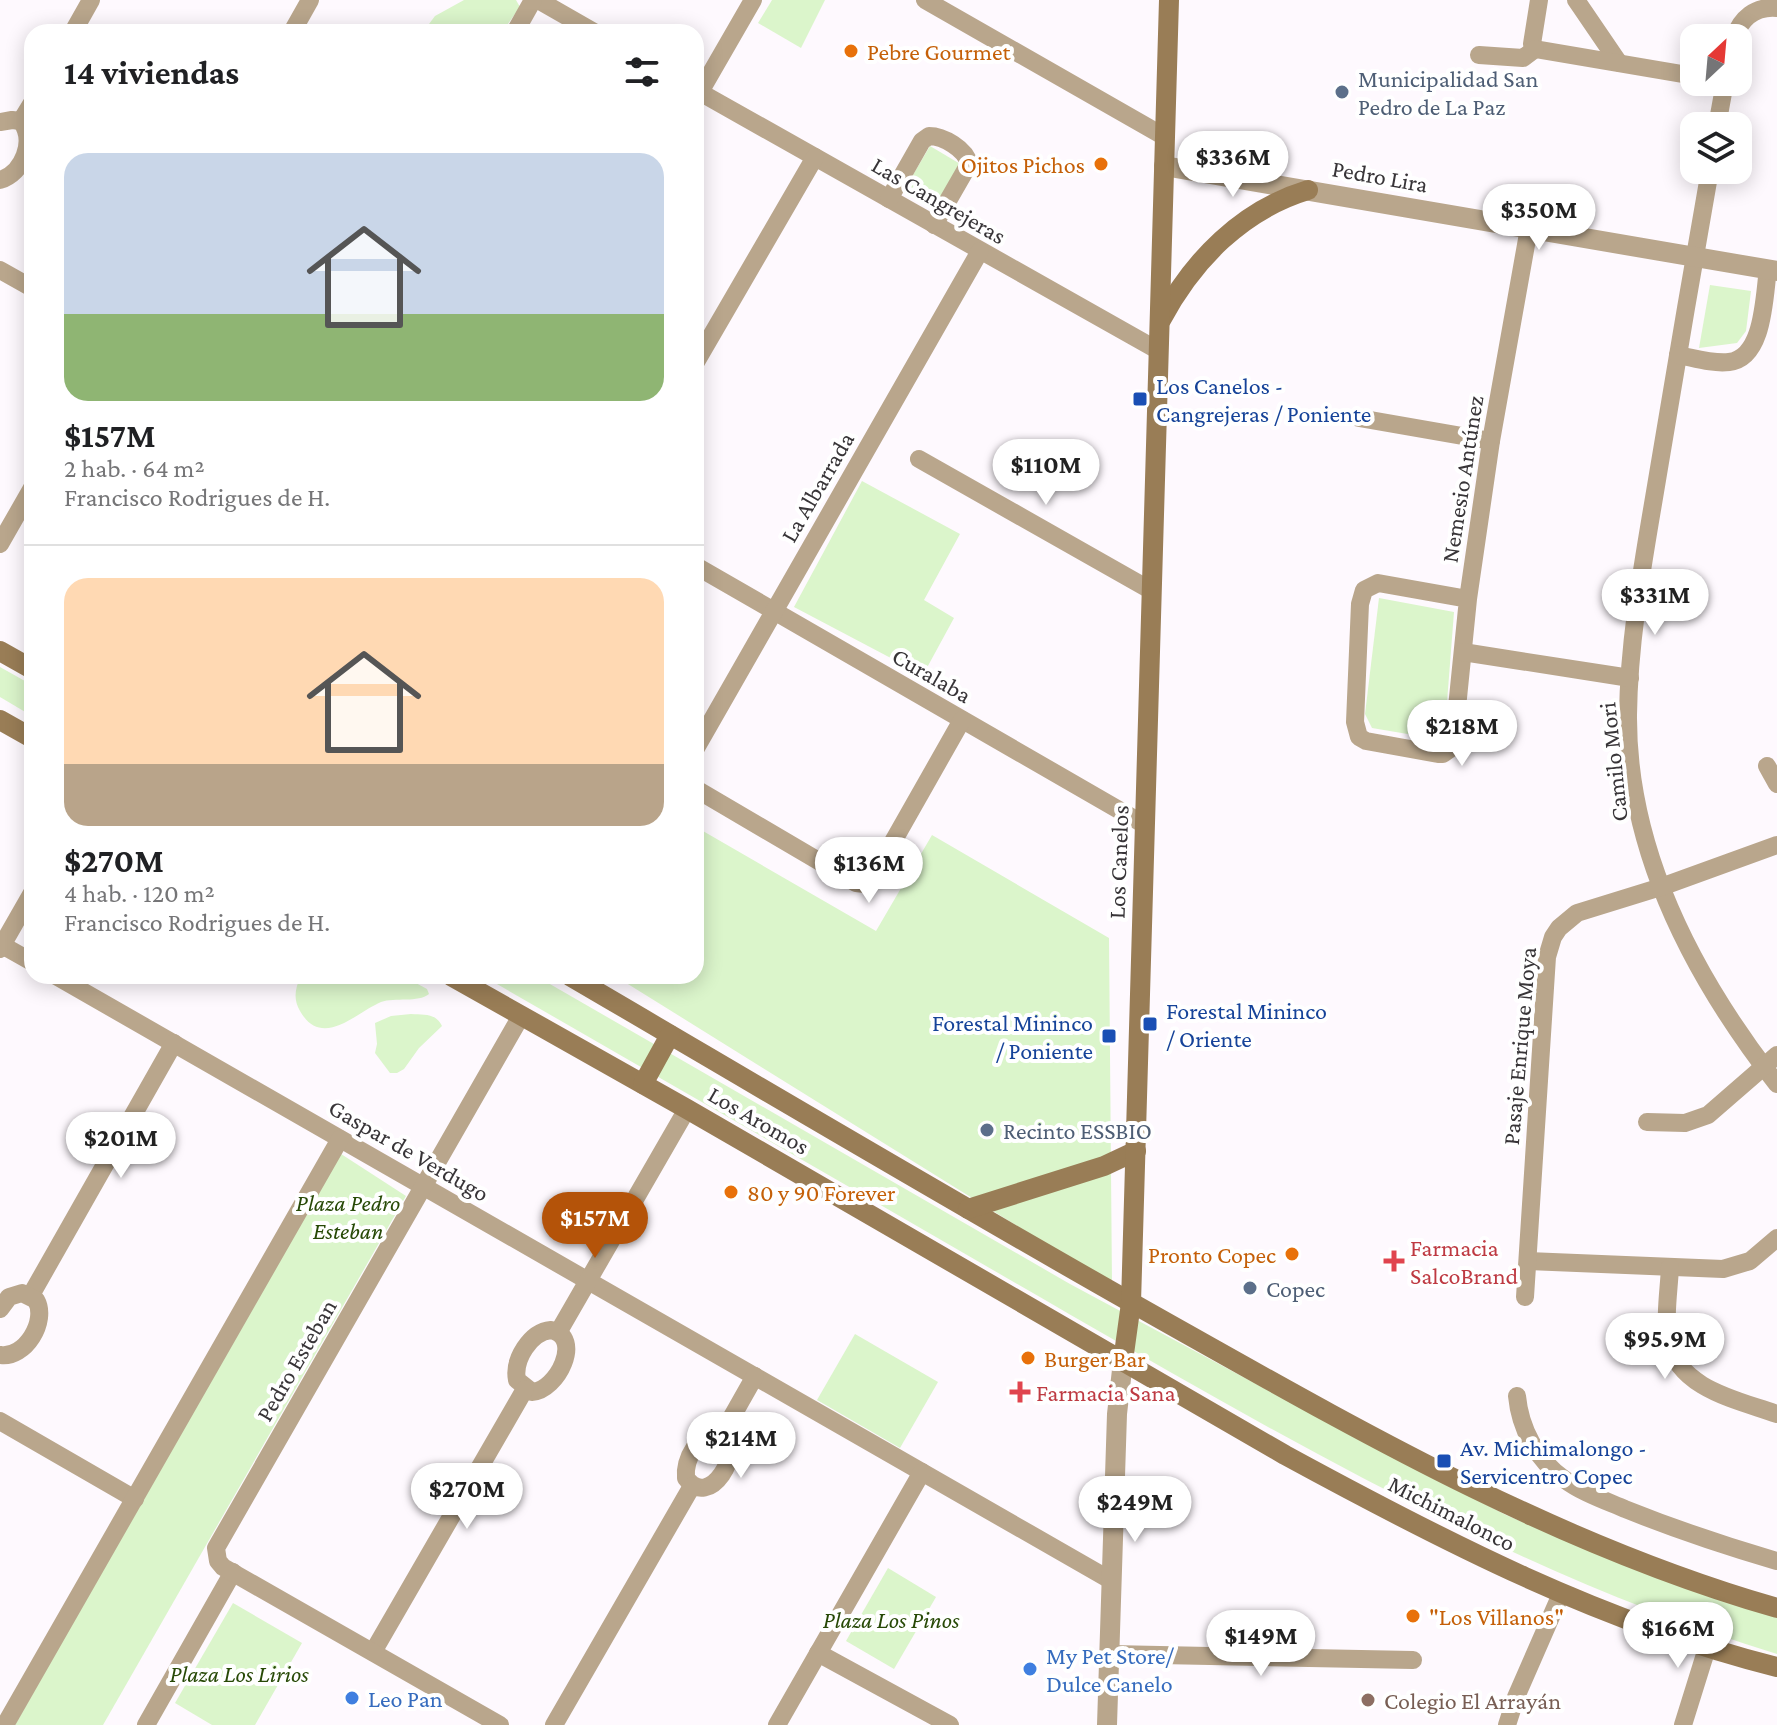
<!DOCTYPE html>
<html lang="es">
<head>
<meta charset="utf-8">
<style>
	body { margin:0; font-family:"Crimson Pro",serif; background:#f6f6f6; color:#202124; height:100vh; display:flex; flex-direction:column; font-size:30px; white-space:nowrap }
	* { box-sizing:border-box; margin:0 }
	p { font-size:26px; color:#757577 }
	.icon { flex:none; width:44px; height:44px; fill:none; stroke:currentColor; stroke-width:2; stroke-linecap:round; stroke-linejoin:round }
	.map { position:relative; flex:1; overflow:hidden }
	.panel { position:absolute; left:24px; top:24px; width:680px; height:960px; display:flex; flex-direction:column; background:#fff; border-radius:24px; box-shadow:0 4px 20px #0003 }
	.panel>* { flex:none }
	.needle { width:52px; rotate:26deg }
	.controls { position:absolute; left:1680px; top:24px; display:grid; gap:16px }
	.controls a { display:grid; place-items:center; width:72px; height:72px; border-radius:16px; background:#fff; box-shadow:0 4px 20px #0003; font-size:40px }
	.price { position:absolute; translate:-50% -68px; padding:0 18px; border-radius:28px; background:#fff; color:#222; font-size:26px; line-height:52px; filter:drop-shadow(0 2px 4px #0008) }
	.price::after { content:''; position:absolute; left:50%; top:48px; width:24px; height:18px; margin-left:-12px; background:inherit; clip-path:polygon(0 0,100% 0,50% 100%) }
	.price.current { background:#b45309; color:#fff }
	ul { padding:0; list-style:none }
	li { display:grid; align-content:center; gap:16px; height:424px; padding:0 40px }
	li+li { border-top:2px solid #e0e0e0 }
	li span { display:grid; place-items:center; height:248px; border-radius:24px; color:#555 }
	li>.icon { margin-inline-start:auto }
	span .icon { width:144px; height:144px; fill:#fffc; stroke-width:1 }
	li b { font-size:34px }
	h2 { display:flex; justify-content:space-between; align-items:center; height:96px; padding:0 40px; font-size:34px }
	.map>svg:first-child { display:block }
	.green { fill:#dbf5cb }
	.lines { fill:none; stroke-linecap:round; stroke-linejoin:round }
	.minor { stroke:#b9a68c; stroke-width:18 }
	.tertiary { stroke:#b9a68c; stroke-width:20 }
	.secondary { stroke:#997d56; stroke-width:20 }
	.food-dot { fill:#e8710a; stroke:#fff; stroke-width:3 }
	.service-dot { fill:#5c6f8a; stroke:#fff; stroke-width:3 }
	.transit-dot { fill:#1a4fb4; stroke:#fff; stroke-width:3 }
	.health-dot { fill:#e0444e; stroke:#fff; stroke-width:3 }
	.shop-dot { fill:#3f7fe0; stroke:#fff; stroke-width:3 }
	.education-dot { fill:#8d6e63; stroke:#fff; stroke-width:3 }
	.labels { text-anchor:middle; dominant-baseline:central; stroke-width:8; stroke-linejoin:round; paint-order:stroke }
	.food-label { font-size:24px; fill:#c56008; stroke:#fff; text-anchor:start }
	.service-label { font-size:24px; fill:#4e5e75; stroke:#fff; text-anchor:start }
	.street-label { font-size:24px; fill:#383538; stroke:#fff }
	.transit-label { font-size:24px; fill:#164399; stroke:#fff; text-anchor:start }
	.park-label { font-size:24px; font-style:italic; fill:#274906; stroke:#fff }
	.health-label { font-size:24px; fill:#be3a42; stroke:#fff; text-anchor:start }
	.shop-label { font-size:24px; fill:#366cbe; stroke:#fff; text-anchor:start }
	.education-label { font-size:24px; fill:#785e54; stroke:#fff; text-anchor:start }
</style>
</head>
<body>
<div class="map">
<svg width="1777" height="1725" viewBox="0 0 1777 1725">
	<rect width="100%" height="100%" fill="#fef9fe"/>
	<g class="green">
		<polygon points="464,0 516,0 520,7 502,32 439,32 429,24 435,16"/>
		<polygon points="772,0 825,0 801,48 758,23"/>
		<polygon points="930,146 962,165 939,204 907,185"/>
		<polygon points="1710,285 1751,291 1746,331 1737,343 1699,348"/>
		<polygon points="862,481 960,534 924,600 954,618 923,675 794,607"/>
		<polygon points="1379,598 1454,612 1445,728 1437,739 1372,728 1365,714"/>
		<polygon points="0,667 32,685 32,716 0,697"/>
		<polygon points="696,827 876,931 932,835 1109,938 1112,1285 615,976 696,976"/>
		<path d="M301,976h102l24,13 2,5c-11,9 -34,3 -48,8 -24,10 -59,48 -81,9 -7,-12 -5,-23 1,-35z"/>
		<path d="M483,976h53l534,308 309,166 127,65 103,44 168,59v36c-248,-75 -484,-211 -708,-340 -195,-113 -390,-225 -586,-338z"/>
		<path d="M411,1014c13,1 25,-1 31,12l-23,22 -15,21 -7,4h-7l-15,-20 2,-9 -2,-21 16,-7z"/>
		<polygon points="338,1152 406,1196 103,1725 15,1725"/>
		<polygon points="855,1334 938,1382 900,1448 817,1400"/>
		<polygon points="888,1568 936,1597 894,1669 846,1641"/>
		<polygon points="233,1603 302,1643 255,1725 212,1725 175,1703"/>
	</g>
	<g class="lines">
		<g class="minor">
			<polyline points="538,0 594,32"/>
			<polyline points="925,0 1165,137"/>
			<polyline points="1576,0 1619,63"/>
			<polyline points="73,32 91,0"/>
			<polyline points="292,32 310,0"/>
			<polyline points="515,32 533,0"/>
			<path d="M1734,38c7,-20 21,-32 43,-30"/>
			<polyline points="1535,49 1694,76"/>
			<polyline points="1535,49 1532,44 1539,0"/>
			<polyline points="1479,55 1523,58 1535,49"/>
			<polyline points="696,90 1159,351"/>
			<polyline points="700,92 753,0"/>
			<polyline points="21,121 32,103"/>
			<polyline points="0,122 12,120 21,121"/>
			<polyline points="1717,126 1725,82"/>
			<path d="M1710,170c-18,101 -35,203 -52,304 -13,79 -29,160 -30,241 -1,136 67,264 149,369"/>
			<path d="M0,180c23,-7 36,-39 21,-59"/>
			<path d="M889,199l33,-58 7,-5c14,0 37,13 40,28l-35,61"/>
			<polyline points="0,270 32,288"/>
			<path d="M1678,355c16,3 35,9 51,7 35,-4 35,-65 39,-93"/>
			<polyline points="696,362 815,157"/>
			<polyline points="1359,418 1491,441"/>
			<polyline points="919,459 1152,591"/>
			<polyline points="0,544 32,488"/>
			<polyline points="696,566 1145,825"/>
			<polyline points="1468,599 1378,583 1364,590 1360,604 1355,722 1359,737 1366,741 1438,754 1443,754 1453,747 1468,599 1491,441 1529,228"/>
			<polyline points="1463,652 1630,678"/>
			<polyline points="696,748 980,251"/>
			<polyline points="1767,766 1777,784"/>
			<polyline points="696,789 856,883 865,884 873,877 962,720"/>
			<polyline points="2,945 32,962"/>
			<polyline points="0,949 32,893"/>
			<polyline points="56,976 1112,1581"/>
			<polyline points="1647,1122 1685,1123 1708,1115 1777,1055"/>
			<polyline points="1528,1261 1723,1269 1750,1261 1777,1238"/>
			<path d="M1670,1267c-1,23 -6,51 -1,74 9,48 69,59 108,73"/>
			<polyline points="31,1295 174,1043"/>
			<polyline points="1525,1297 1547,957 1553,937 1559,928 1577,913 1661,887 1777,845"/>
			<path d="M0,1309l9,-12 13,-4 14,7c12,21 -11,59 -36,55"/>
			<path d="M551,1330c33,7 6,61 -19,62l-15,-12c-4,-20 13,-48 34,-50z"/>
			<polyline points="559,1331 687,1109"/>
			<path d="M1517,1396c3,32 19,63 47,83 17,13 40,21 61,30 50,20 100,37 152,52"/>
			<polyline points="0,1421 135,1499"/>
			<path d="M720,1429h5c20,23 -16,82 -39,49 -2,-19 14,-47 34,-49z"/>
			<polyline points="725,1429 755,1376"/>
			<polyline points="373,1652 525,1389"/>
			<polyline points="818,1653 950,1725"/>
			<polyline points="1110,1654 1413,1660"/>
			<polyline points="5,1725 340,1139"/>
			<polyline points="146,1725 233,1572"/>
			<polyline points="500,1725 223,1567 218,1561 216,1548 521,1016"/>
			<polyline points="554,1725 692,1486"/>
			<polyline points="777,1725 922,1472"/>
			<polyline points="1507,1725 1516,1697 1561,1594"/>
			<polyline points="1683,1725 1707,1648"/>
		</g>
		<g class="tertiary">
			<polyline points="1164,166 1777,271"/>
			<polyline points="1107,1725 1117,1414 1123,1361"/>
		</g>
		<g class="secondary">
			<path d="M1161,320c32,-60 81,-110 147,-130"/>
			<polyline points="0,651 32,669"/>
			<polyline points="0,720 32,738"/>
			<path d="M451,976l236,133 598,346c158,86 317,168 492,212"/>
			<path d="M570,976c205,120 410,242 617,358 190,107 380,214 590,274"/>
			<polyline points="643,1084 670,1035"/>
			<polyline points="968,1209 1104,1166 1136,1151"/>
			<polyline points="1123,1361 1131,1303 1169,0"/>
		</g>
	</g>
	<g class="food-dot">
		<circle cx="851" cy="51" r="8"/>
		<circle cx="1101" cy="164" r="8"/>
		<circle cx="731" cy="1192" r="8"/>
		<circle cx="1292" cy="1254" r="8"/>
		<circle cx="1028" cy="1358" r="8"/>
		<circle cx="1413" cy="1616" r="8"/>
	</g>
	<g class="service-dot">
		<circle cx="1342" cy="92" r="8"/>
		<circle cx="987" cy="1130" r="8"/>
		<circle cx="1250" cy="1288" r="8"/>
	</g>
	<g class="transit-dot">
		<rect x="1132" y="391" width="16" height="16" rx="4"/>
		<rect x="1142" y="1016" width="16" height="16" rx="4"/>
		<rect x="1101" y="1028" width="16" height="16" rx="4"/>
		<rect x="1436" y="1453" width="16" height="16" rx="4"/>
	</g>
	<g class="health-dot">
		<path d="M1390 1249h8v8h8v8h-8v8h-8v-8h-8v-8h8z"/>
		<path d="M1016 1380h8v8h8v8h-8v8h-8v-8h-8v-8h8z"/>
	</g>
	<g class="shop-dot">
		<circle cx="1030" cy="1669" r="8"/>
		<circle cx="352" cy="1698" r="8"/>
	</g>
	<circle class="education-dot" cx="1368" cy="1700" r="8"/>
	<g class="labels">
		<g class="food-label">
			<text x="867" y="51">Pebre Gourmet</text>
			<text x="1085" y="164" text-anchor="end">Ojitos Pichos</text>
			<text x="747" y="1192">80 y 90 Forever</text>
			<text x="1276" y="1254" text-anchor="end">Pronto Copec</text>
			<text x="1044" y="1358">Burger Bar</text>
			<text x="1429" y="1616">"Los Villanos"</text>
		</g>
		<g class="service-label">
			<text x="1358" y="78">Municipalidad San<tspan x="1358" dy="28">Pedro de La Paz</tspan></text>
			<text x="1003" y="1130">Recinto ESSBIO</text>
			<text x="1266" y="1288">Copec</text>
		</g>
		<g class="street-label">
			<text transform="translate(1380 176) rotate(10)">Pedro Lira</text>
			<text transform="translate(939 200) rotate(30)">Las Cangrejeras</text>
			<text transform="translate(1462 479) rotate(-81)">Nemesio Antúnez</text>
			<text transform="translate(817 487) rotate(-60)">La Albarrada</text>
			<text transform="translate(932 675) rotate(30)">Curalaba</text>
			<text transform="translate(1613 762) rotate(-96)">Camilo Mori</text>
			<text transform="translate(1118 862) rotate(-88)">Los Canelos</text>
			<text transform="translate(1519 1046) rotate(-85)">Pasaje Enrique Moya</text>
			<text transform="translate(759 1120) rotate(30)">Los Aromos</text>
			<text transform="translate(409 1150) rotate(30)">Gaspar de Verdugo</text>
			<text transform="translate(296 1360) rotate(-60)">Pedro Esteban</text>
			<text transform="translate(1452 1513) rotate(27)">Michimalonco</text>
		</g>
		<g class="transit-label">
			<text x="1156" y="385">Los Canelos -<tspan x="1156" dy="28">Cangrejeras / Poniente</tspan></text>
			<text x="1166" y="1010">Forestal Mininco<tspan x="1166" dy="28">/ Oriente</tspan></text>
			<text x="1093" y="1022" text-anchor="end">Forestal Mininco<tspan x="1093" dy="28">/ Poniente</tspan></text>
			<text x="1460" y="1447">Av. Michimalongo -<tspan x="1460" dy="28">Servicentro Copec</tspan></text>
		</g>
		<g class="park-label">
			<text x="348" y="1202">Plaza Pedro<tspan x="348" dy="28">Esteban</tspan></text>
			<text x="891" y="1619">Plaza Los Pinos</text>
			<text x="239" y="1673">Plaza Los Lirios</text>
		</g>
		<g class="health-label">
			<text x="1410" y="1247">Farmacia<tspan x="1410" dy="28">SalcoBrand</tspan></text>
			<text x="1036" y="1392">Farmacia Sana</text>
		</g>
		<g class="shop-label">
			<text x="1046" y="1655">My Pet Store/<tspan x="1046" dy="28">Dulce Canelo</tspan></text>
			<text x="368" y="1698">Leo Pan</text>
		</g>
		<g class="education-label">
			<text x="1384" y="1700">Colegio El Arrayán</text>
		</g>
	</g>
</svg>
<div class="controls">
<a><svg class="needle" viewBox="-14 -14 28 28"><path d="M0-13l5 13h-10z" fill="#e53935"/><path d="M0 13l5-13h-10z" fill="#757577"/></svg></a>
<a><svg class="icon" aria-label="layers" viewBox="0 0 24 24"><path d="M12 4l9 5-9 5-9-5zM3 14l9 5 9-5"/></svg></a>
</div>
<b class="price" style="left:1233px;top:199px">$336M</b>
<b class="price" style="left:1539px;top:252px">$350M</b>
<b class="price" style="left:1046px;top:507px">$110M</b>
<b class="price" style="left:1655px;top:637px">$331M</b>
<b class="price" style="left:1462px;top:768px">$218M</b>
<b class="price" style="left:869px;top:905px">$136M</b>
<b class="price" style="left:121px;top:1180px">$201M</b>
<b class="price current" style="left:595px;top:1260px">$157M</b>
<b class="price" style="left:1665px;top:1381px">$95.9M</b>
<b class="price" style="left:741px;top:1480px">$214M</b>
<b class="price" style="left:467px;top:1531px">$270M</b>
<b class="price" style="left:1135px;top:1544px">$249M</b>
<b class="price" style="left:1678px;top:1670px">$166M</b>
<b class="price" style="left:1261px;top:1678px">$149M</b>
<section class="panel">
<h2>14 viviendas<svg class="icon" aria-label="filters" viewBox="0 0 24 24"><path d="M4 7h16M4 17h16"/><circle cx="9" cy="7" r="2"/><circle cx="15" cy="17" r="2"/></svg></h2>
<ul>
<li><span style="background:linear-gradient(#c9d6e8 65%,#8fb573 0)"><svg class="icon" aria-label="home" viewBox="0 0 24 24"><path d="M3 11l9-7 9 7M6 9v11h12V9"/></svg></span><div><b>$157M</b><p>2 hab. · 64 m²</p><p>Francisco Rodrigues de H.</p></div></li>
<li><span style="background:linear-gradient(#ffd9b3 75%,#b9a48a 0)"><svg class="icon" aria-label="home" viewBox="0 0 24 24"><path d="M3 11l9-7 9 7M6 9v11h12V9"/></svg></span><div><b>$270M</b><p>4 hab. · 120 m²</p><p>Francisco Rodrigues de H.</p></div></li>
</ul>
</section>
</div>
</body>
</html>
